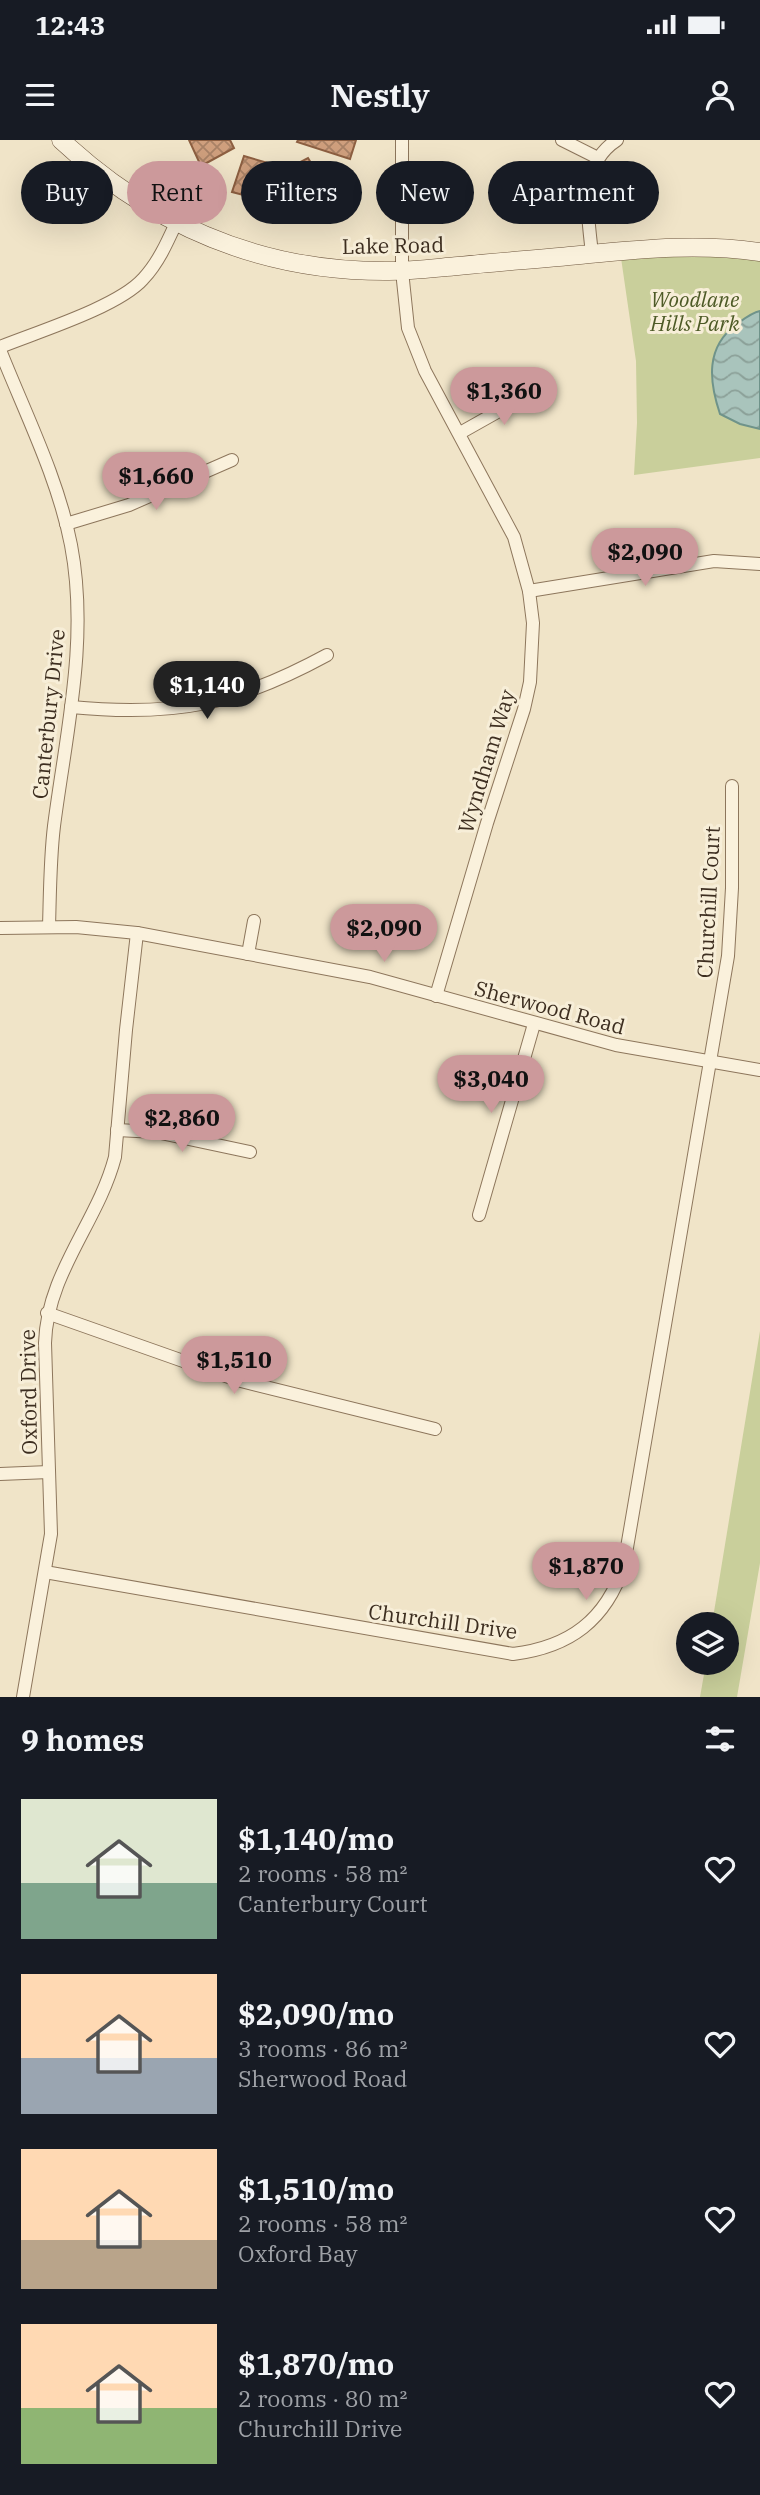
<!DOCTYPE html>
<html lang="en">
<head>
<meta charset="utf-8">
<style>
	body { margin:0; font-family:"IBM Plex Serif",serif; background:#20242c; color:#f1f3f6; height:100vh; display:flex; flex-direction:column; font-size:26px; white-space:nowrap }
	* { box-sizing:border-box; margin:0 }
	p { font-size:23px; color:#9ea1a6 }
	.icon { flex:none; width:38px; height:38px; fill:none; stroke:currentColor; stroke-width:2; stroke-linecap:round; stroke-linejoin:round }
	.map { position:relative; height:1557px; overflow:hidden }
	.sheet { display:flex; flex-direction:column; background:#171b24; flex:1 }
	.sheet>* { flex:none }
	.banner { position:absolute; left:21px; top:21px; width:719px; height:63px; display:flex; gap:14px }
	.tools { position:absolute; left:676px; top:1472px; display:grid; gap:14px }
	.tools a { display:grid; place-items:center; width:63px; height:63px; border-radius:50%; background:#171b24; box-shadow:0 7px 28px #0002; font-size:35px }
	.price { position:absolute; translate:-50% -60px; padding:0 16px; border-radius:24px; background:#cc999b; color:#111; font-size:23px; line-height:46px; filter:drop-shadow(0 2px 4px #0008) }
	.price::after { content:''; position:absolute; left:50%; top:42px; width:21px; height:16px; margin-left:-10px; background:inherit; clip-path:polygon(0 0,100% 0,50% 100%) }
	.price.selected { background:#222; color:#fff }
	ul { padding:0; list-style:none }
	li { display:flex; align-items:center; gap:21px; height:175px; padding:0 21px }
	li span { display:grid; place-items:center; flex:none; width:196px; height:140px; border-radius:0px; color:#555 }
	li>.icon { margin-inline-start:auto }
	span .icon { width:84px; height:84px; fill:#fffc; stroke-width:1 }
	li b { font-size:30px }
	h2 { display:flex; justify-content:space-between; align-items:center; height:84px; padding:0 21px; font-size:30px }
	.pill { padding:0 24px; border-radius:32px; background:#171b24; box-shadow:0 7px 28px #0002; font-size:24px; line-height:63px }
	.pill.selected { background:#cc999b; color:#111 }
	.status { display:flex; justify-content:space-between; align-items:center; height:49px; padding:0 35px; background:#171b24; direction:ltr }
	.status svg { height:19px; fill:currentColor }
	header { display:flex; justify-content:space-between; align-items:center; height:91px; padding:0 21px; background:#171b24; font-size:32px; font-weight:700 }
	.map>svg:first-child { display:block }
	.green { fill:#c9cf9b }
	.water { fill:url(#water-waves); stroke:#6f938a; stroke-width:2 }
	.building { fill:url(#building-cross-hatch); stroke:#8d5f41; stroke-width:2 }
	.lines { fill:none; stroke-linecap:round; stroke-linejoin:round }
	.street-casing { stroke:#8d765c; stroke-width:14 }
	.secondary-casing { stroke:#6f573f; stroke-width:19 }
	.street { stroke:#faf1dc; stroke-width:12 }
	.secondary { stroke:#faf1dc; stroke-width:18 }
	.labels { text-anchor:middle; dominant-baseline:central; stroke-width:6; stroke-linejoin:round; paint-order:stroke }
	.street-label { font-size:21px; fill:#3d2e20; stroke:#f7eed8 }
	.park-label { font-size:21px; font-style:italic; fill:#4d5a26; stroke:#f7eed8 }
</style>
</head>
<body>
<div class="status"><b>12:43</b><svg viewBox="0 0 49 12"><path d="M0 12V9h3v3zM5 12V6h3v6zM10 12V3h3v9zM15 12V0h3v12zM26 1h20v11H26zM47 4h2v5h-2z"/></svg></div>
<header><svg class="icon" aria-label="menu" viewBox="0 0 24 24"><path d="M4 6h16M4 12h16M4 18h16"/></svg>Nestly<svg class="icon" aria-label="person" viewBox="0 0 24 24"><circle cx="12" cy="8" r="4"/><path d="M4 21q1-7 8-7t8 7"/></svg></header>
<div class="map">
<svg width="760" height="1557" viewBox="0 0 760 1557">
	<defs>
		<pattern id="water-waves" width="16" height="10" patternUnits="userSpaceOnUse" patternTransform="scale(1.75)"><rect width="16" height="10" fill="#a9c4bc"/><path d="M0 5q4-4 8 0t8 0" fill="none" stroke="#8ba098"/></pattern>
		<pattern id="building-cross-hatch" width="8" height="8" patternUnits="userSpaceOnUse" patternTransform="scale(1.75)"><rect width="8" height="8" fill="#cf9f7d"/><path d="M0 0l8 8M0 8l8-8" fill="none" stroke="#a98266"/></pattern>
	</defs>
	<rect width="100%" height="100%" fill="#f0e4c8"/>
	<g class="green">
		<polygon points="620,111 760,112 760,318 634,335 637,283 636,221"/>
		<polygon points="760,1191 760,1423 737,1557 700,1557 706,1523 726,1522 726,1484 712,1484"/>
	</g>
	<path class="water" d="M760,171v118l-20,-5 -20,-10c-11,-33 -15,-67 17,-90 7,-5 14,-11 23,-13z"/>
	<g class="building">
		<polygon points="189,0 230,0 234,8 201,26"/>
		<polygon points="298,0 356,0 350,19 297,2"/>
		<polygon points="244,16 271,24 263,60 232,52"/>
		<polygon points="308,18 327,49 299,64 283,31"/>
	</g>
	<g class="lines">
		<defs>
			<g id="street">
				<polyline points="402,0 402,131 408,188 425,231 514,397 529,451 533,483 530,542 524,569 487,683 436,856"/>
				<polyline points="562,0 598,18"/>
				<path d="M592,114c-4,-40 -14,-89 25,-114"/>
				<path d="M0,207c37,-15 118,-40 143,-68 15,-16 24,-36 33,-56"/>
				<path d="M0,210c25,63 58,128 71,195 18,94 -5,188 -17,281 -4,33 -4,67 -5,101"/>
				<polyline points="460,293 531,253"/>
				<polyline points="66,384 129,365 232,320"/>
				<polyline points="529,451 714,421 760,424"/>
				<path d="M71,567c104,10 164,-2 256,-52"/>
				<polyline points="0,788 76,787 137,793 370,837 616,905 760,930"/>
				<polyline points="248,814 254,781"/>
				<polyline points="117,990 156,992 250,1012"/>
				<polyline points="479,1075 534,884"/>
				<polyline points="47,1173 237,1240 435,1289"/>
				<polyline points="0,1334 49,1332"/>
				<path d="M45,1432l468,82c57,-7 93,-34 111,-89l104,-609 4,-68v-102"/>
				<path d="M23,1557l28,-163 -6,-191c2,-70 53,-121 70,-186l11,-127 11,-97"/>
			</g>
			<path id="secondary" d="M61,0c92,86 202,132 328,131 23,0 46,-3 69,-5 40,-4 81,-7 122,-11 62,-6 118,-12 180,-3"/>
		</defs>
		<use href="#street" class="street-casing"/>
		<use href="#secondary" class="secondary-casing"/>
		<use href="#street" class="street"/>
		<use href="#secondary" class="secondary"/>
	</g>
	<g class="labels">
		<g class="street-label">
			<text transform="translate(393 105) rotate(-1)">Lake Road</text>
			<text transform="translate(48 574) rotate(-84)">Canterbury Drive</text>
			<text transform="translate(486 621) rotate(-73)">Wyndham Way</text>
			<text transform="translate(708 762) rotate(-87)">Churchill Court</text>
			<text transform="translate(550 867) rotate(15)">Sherwood Road</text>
			<text transform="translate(28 1252) rotate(-91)">Oxford Drive</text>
			<text transform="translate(443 1481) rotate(8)">Churchill Drive</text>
		</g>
		<g class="park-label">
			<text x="695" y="159">Woodlane<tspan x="695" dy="24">Hills Park</tspan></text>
		</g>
	</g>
</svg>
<div class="tools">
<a><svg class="icon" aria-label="layers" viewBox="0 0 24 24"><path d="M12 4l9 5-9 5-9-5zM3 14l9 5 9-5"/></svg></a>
</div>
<b class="price" style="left:504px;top:287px">$1,360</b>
<b class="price" style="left:156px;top:372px">$1,660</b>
<b class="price" style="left:645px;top:448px">$2,090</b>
<b class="price selected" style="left:207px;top:581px">$1,140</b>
<b class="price" style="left:384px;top:824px">$2,090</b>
<b class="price" style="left:491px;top:975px">$3,040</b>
<b class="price" style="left:182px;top:1014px">$2,860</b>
<b class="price" style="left:234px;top:1256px">$1,510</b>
<b class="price" style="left:586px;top:1462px">$1,870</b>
<div class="banner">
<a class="pill">Buy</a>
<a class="pill selected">Rent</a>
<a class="pill">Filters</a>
<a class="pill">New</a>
<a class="pill">Apartment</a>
</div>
</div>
<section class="sheet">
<h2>9 homes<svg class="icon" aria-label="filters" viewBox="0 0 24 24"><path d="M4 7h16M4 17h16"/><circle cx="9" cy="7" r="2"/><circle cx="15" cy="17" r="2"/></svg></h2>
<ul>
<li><span style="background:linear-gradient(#dfe7d0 60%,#7fa58c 0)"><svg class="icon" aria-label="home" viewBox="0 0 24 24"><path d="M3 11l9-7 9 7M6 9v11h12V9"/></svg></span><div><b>$1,140/mo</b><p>2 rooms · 58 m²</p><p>Canterbury Court</p></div><svg class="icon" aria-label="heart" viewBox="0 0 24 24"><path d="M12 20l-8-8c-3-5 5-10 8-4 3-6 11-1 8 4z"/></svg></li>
<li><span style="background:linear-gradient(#ffd9b3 60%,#9aa5b1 0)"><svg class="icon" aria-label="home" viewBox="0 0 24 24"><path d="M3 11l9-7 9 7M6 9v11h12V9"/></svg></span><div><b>$2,090/mo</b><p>3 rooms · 86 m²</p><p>Sherwood Road</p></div><svg class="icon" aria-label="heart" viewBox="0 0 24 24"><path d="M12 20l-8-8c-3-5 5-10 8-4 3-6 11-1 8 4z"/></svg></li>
<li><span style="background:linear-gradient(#ffd9b3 65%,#b9a48a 0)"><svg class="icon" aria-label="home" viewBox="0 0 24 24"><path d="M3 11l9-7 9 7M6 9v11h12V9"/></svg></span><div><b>$1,510/mo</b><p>2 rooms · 58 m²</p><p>Oxford Bay</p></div><svg class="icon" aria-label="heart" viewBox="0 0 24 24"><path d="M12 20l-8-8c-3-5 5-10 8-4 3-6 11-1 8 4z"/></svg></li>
<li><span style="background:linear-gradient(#ffd9b3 60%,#8fb573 0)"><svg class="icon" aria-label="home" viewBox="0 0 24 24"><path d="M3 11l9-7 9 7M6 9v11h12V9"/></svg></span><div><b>$1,870/mo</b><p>2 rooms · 80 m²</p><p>Churchill Drive</p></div><svg class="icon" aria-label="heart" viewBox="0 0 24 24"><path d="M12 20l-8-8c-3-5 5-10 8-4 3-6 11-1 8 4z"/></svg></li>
</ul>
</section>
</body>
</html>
